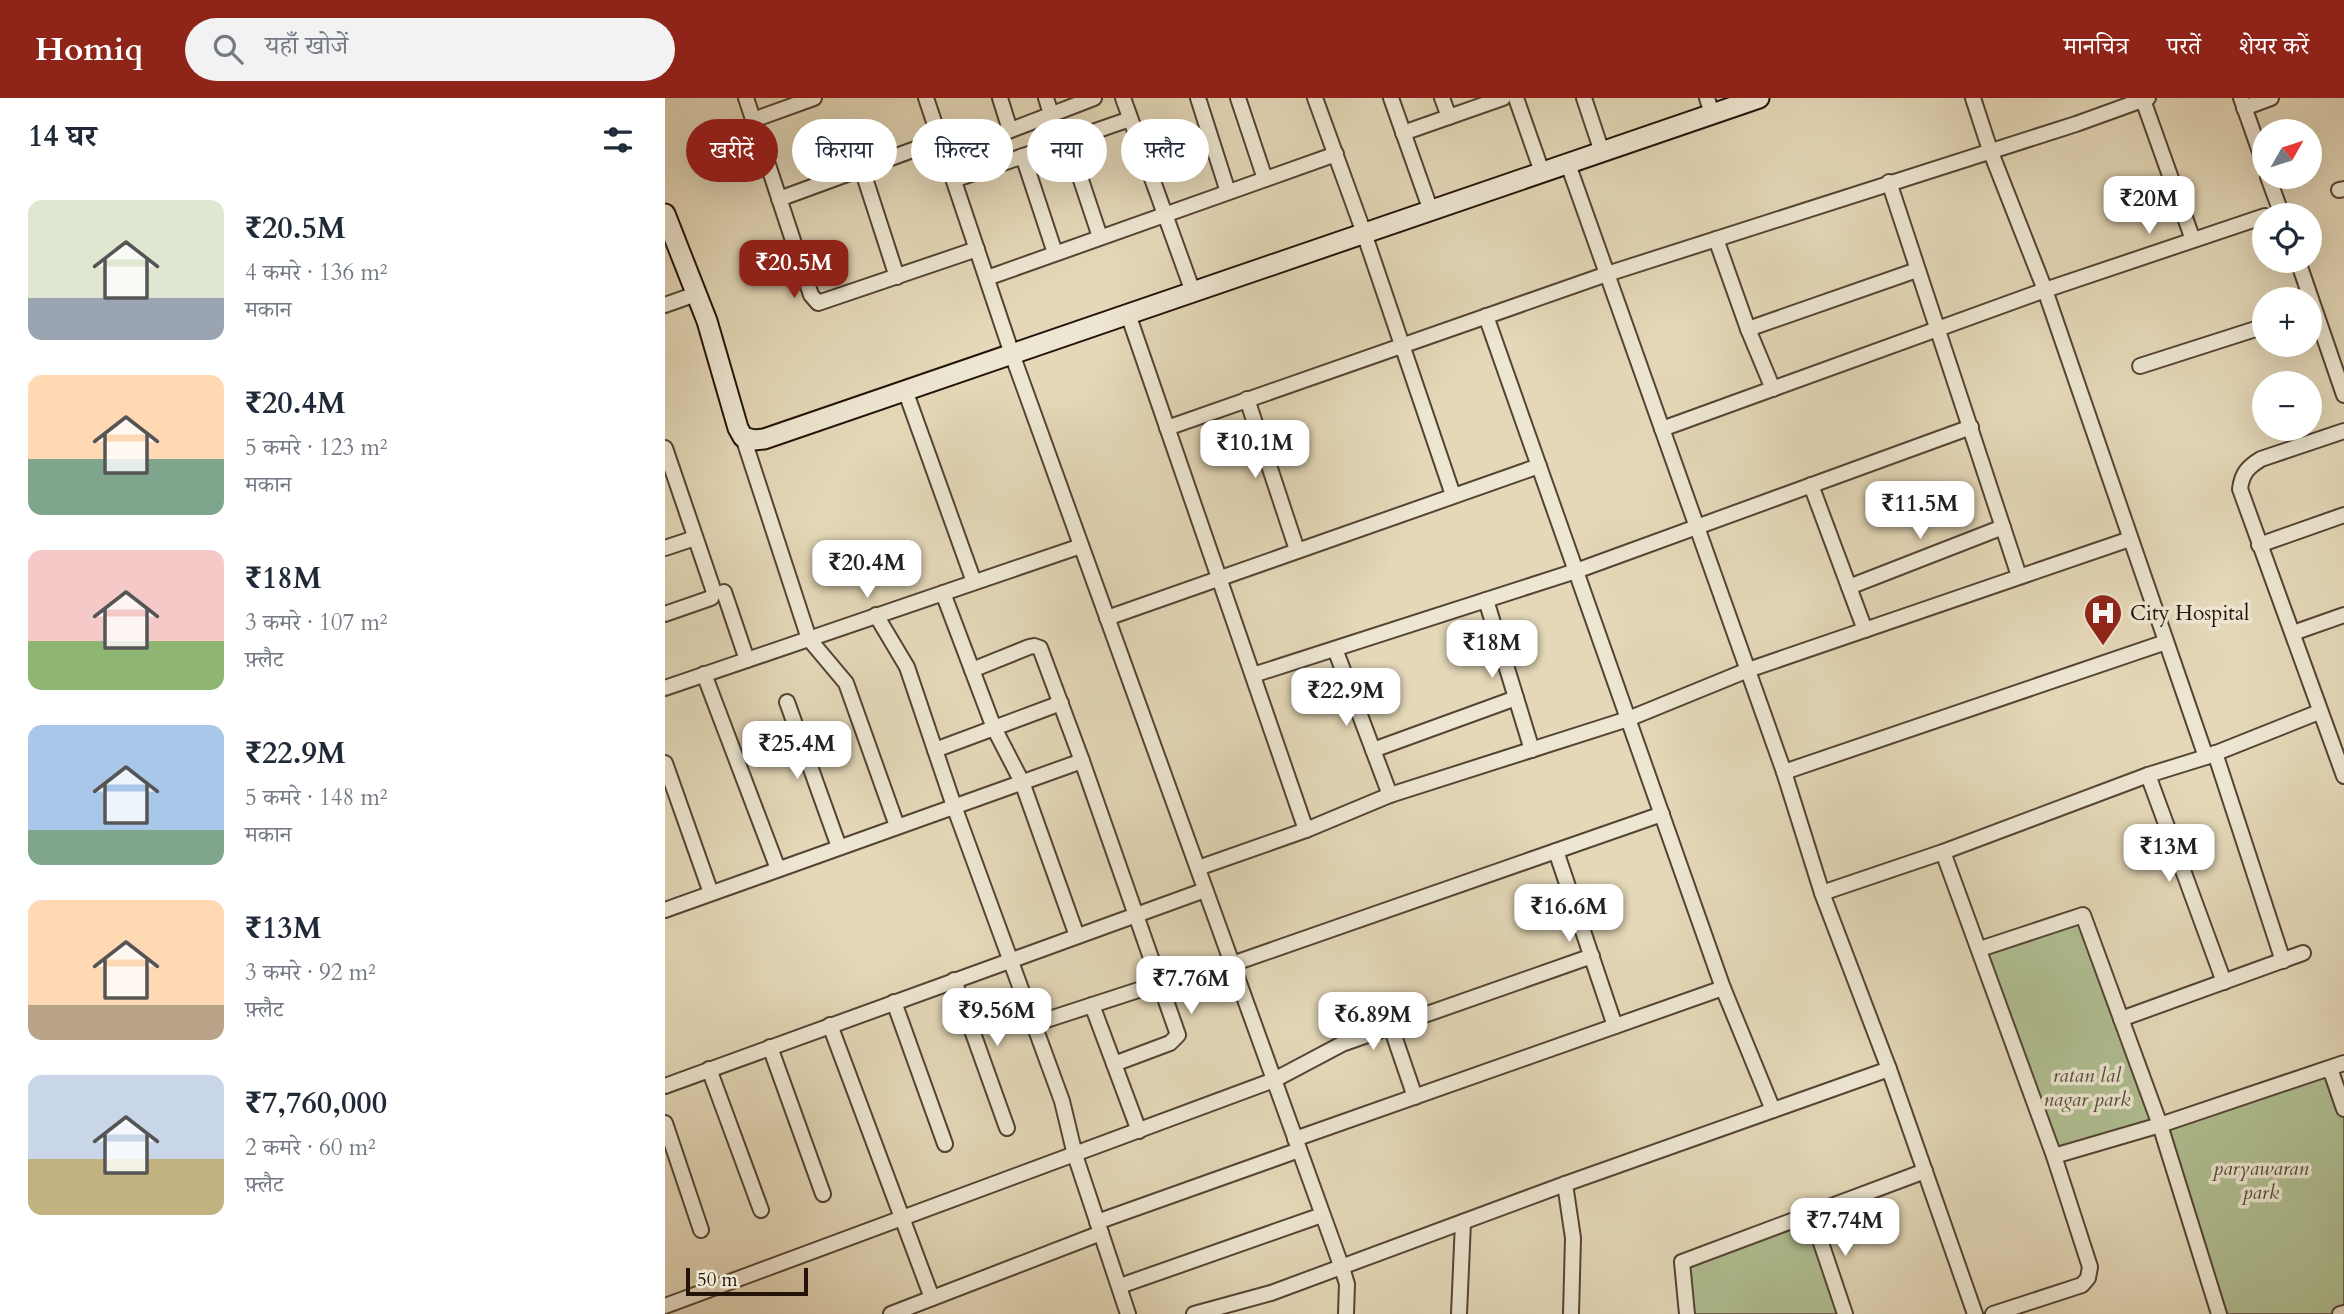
<!DOCTYPE html>
<html lang="hi">
<head>
<meta charset="utf-8">
<style>
	body { margin:0; font-family:Cardo,"Noto Serif Devanagari",serif; background:#f2f2f3; color:#1f2937; height:100vh; display:flex; flex-direction:column; font-size:26px; white-space:nowrap }
	* { box-sizing:border-box; margin:0 }
	p { font-size:23px; color:#747a83 }
	.icon { flex:none; width:38px; height:38px; fill:none; stroke:currentColor; stroke-width:2; stroke-linecap:round; stroke-linejoin:round }
	.map { position:relative; flex:1; overflow:hidden }
	.side { display:flex; flex-direction:column; background:#fff; width:665px }
	.side>* { flex:none }
	.banner { position:absolute; left:21px; top:21px; width:665px; height:63px; display:flex; gap:14px }
	.needle { width:46px; rotate:51deg }
	.controls { position:absolute; left:1587px; top:21px; display:grid; gap:14px }
	.controls a { display:grid; place-items:center; width:70px; height:70px; border-radius:50%; background:#fff; box-shadow:0 7px 28px #0002; font-size:35px }
	.scale { position:absolute; left:21px; bottom:18px; width:122px; box-sizing:border-box; padding-left:7px; border:4px solid #241309; border-top:0; font-size:19px; line-height:24px; white-space:nowrap; color:#241309; -webkit-text-stroke:5px #ede6d1; paint-order:stroke }
	.price { position:absolute; translate:-50% -60px; padding:0 16px; border-radius:14px; background:#fff; color:#222; font-size:23px; line-height:46px; filter:drop-shadow(0 2px 4px #0008) }
	.price::after { content:''; position:absolute; left:50%; top:42px; width:21px; height:16px; margin-left:-10px; background:inherit; clip-path:polygon(0 0,100% 0,50% 100%) }
	.price.current { background:#8f2418; color:#fff }
	ul { padding:0; list-style:none }
	li { display:flex; align-items:center; gap:21px; height:175px; padding:0 28px }
	li span { display:grid; place-items:center; flex:none; width:196px; height:140px; border-radius:14px; color:#555 }
	li>.icon { margin-inline-start:auto }
	span .icon { width:84px; height:84px; fill:#fffc; stroke-width:1 }
	li b { font-size:30px }
	h2 { display:flex; justify-content:space-between; align-items:center; height:84px; padding:0 28px; font-size:30px }
	.chip { padding:0 24px; border-radius:32px; background:#fff; box-shadow:0 7px 28px #0002; font-size:24px; line-height:63px }
	.chip.current { background:#8f2418; color:#fff }
	header { display:flex; align-items:center; gap:42px; box-sizing:border-box; height:98px; padding:0 35px; background:#8f2418; color:#fff }
	header strong { font-size:33px }
	nav { display:flex; gap:38px; margin-inline-start:auto; font-size:24px }
	.search { width:490px; height:63px; background:#f2f2f3; display:flex; align-items:center; gap:18px; box-sizing:border-box; padding:0 24px; border-radius:38px; color:#747a83; font-size:26px }
	main { display:flex; flex:1; min-height:0 }
	.map>svg:first-child { display:block }
	.green { fill:#b0bf92; stroke:#6a694e; stroke-width:2 }
	.lines { fill:none; stroke-linecap:round; stroke-linejoin:round }
	.street-casing { stroke:#544435; stroke-width:18 }
	.secondary-casing { stroke:#241309; stroke-width:23 }
	.street { stroke:#ede6d1; stroke-width:14 }
	.secondary { stroke:#ede6d1; stroke-width:19 }
	.labels { text-anchor:middle; dominant-baseline:central; stroke-width:7; stroke-linejoin:round; paint-order:stroke }
	.poi-label { font-size:21px; fill:#241309; stroke:#ede6d1; text-anchor:start }
	.park-label { font-size:21px; font-style:italic; fill:#554f39; stroke:#ede6d1 }
</style>
</head>
<body>
<header>
<strong>Homiq</strong>
<div class="search"><svg class="icon" aria-label="search" viewBox="0 0 24 24"><circle cx="10" cy="10" r="6"/><path d="M15 15l6 6"/></svg>यहाँ खोजें</div>
<nav><a>मानचित्र</a><a>परतें</a><a>शेयर करें</a></nav>
</header>
<main>
<section class="side">
<h2>14 घर<svg class="icon" aria-label="filters" viewBox="0 0 24 24"><path d="M4 7h16M4 17h16"/><circle cx="9" cy="7" r="2"/><circle cx="15" cy="17" r="2"/></svg></h2>
<ul>
<li><span style="background:linear-gradient(#dfe7d0 70%,#9aa5b1 0)"><svg class="icon" aria-label="home" viewBox="0 0 24 24"><path d="M3 11l9-7 9 7M6 9v11h12V9"/></svg></span><div><b>₹20.5M</b><p>4 कमरे · 136 m²</p><p>मकान</p></div></li>
<li><span style="background:linear-gradient(#ffd9b3 60%,#7fa58c 0)"><svg class="icon" aria-label="home" viewBox="0 0 24 24"><path d="M3 11l9-7 9 7M6 9v11h12V9"/></svg></span><div><b>₹20.4M</b><p>5 कमरे · 123 m²</p><p>मकान</p></div></li>
<li><span style="background:linear-gradient(#f6c9c9 65%,#8fb573 0)"><svg class="icon" aria-label="home" viewBox="0 0 24 24"><path d="M3 11l9-7 9 7M6 9v11h12V9"/></svg></span><div><b>₹18M</b><p>3 कमरे · 107 m²</p><p>फ़्लैट</p></div></li>
<li><span style="background:linear-gradient(#a9c7e8 75%,#7fa58c 0)"><svg class="icon" aria-label="home" viewBox="0 0 24 24"><path d="M3 11l9-7 9 7M6 9v11h12V9"/></svg></span><div><b>₹22.9M</b><p>5 कमरे · 148 m²</p><p>मकान</p></div></li>
<li><span style="background:linear-gradient(#ffd9b3 75%,#b9a48a 0)"><svg class="icon" aria-label="home" viewBox="0 0 24 24"><path d="M3 11l9-7 9 7M6 9v11h12V9"/></svg></span><div><b>₹13M</b><p>3 कमरे · 92 m²</p><p>फ़्लैट</p></div></li>
<li><span style="background:linear-gradient(#c9d6e8 60%,#c2b280 0)"><svg class="icon" aria-label="home" viewBox="0 0 24 24"><path d="M3 11l9-7 9 7M6 9v11h12V9"/></svg></span><div><b>₹7,760,000</b><p>2 कमरे · 60 m²</p><p>फ़्लैट</p></div></li>
</ul>
</section>
<div class="map">
<svg width="1679" height="1216" viewBox="0 0 1679 1216">
	<rect width="100%" height="100%" fill="#e4d8b8"/>
	<filter id="stains"><feTurbulence type="fractalNoise" baseFrequency=".00286" numOctaves="4"/><feColorMatrix values="0 0 0 0 .2 0 0 0 0 .09 0 0 0 0 .02 0 0 0 .5 -.17"/></filter>
	<radialGradient id="worn" r=".72"><stop offset=".6" stop-color="#630" stop-opacity="0"/><stop offset="1" stop-color="#630" stop-opacity=".3"/></radialGradient>
	<g class="green">
		<polygon points="1417,817 1494,1027 1389,1058 1314,851"/>
		<polygon points="1660,973 1665,979 1679,1020 1679,1216 1552,1216 1493,1030"/>
		<polygon points="1146,1115 1182,1216 1018,1216 1014,1165"/>
	</g>
	<g class="lines">
		<defs>
			<g id="street">
				<polyline points="81,0 146,197 153,205 312,151"/>
				<polyline points="261,0 347,256 677,1170 682,1186 681,1216"/>
				<polyline points="335,0 345,32"/>
				<polyline points="381,0 386,16"/>
				<polyline points="458,0 528,194"/>
				<polyline points="533,0 563,94"/>
				<polyline points="573,0 600,81"/>
				<polyline points="650,0 699,135 788,397"/>
				<polyline points="726,0 766,113"/>
				<polyline points="777,0 784,19"/>
				<polyline points="851,0 877,74"/>
				<polyline points="919,0 937,54"/>
				<polyline points="1042,0 1047,16"/>
				<polyline points="1308,0 1325,52 1380,192 1541,659"/>
				<polyline points="1576,0 1600,68"/>
				<polyline points="1478,2 1528,142"/>
				<polyline points="1579,10 1606,0"/>
				<polyline points="88,22 149,0"/>
				<polyline points="738,35 838,0"/>
				<polyline points="403,43 435,139"/>
				<polyline points="281,57 429,0"/>
				<polyline points="358,58 390,155"/>
				<polyline points="903,66 1119,674 1157,795 1224,971 1310,1216"/>
				<polyline points="197,71 232,179"/>
				<polyline points="1603,79 1617,117"/>
				<polyline points="289,82 465,21"/>
				<polyline points="1224,84 1354,478"/>
				<polyline points="1674,92 1679,91"/>
				<polyline points="114,101 275,42"/>
				<polyline points="1051,141 1083,231 1108,291"/>
				<polyline points="1633,163 1679,297"/>
				<polyline points="322,180 671,56"/>
				<polyline points="0,207 31,196"/>
				<polyline points="463,216 641,732 725,697 963,621 1083,572 1465,441"/>
				<polyline points="821,218 1058,890 1108,1012"/>
				<polyline points="1083,231 1252,172"/>
				<polyline points="1475,268 1600,228"/>
				<polyline points="240,292 309,484"/>
				<polyline points="582,301 632,452"/>
				<polyline points="502,330 942,176 1411,26 1483,0"/>
				<polyline points="997,331 1380,192 1600,118"/>
				<path d="M1679,333l-83,28c-13,8 -19,14 -21,30l104,287"/>
				<polyline points="78,339 144,541 181,585 232,728"/>
				<polyline points="0,350 49,494 46,500 0,516"/>
				<polyline points="1146,387 1200,532"/>
				<polyline points="1594,447 1679,417"/>
				<polyline points="0,450 30,440"/>
				<polyline points="1184,489 1338,429"/>
				<polyline points="59,494 82,562"/>
				<polyline points="278,495 329,630 357,684 412,838"/>
				<polyline points="821,502 867,652"/>
				<polyline points="211,517 242,569 289,708 397,1003 410,1057 463,1216"/>
				<polyline points="442,520 874,368"/>
				<polyline points="1628,535 1679,517"/>
				<polyline points="670,551 725,697"/>
				<polyline points="307,572 364,549 369,548 375,550 417,663 513,937 505,945 449,966"/>
				<polyline points="39,576 113,771"/>
				<polyline points="588,577 911,473 1306,329"/>
				<polyline points="0,590 416,448"/>
				<polyline points="122,604 174,749"/>
				<polyline points="270,652 396,605"/>
				<polyline points="708,652 851,600"/>
				<polyline points="1550,655 1618,863"/>
				<polyline points="0,665 46,795"/>
				<polyline points="1119,674 1501,544"/>
				<polyline points="1483,677 1559,884"/>
				<polyline points="891,753 950,928"/>
				<polyline points="1278,754 1389,1058 1425,1169 1423,1180 1417,1187 1328,1216"/>
				<polyline points="533,770 641,732"/>
				<polyline points="1157,795 1278,754 1483,677 1541,659 1654,614"/>
				<polyline points="0,812 417,663"/>
				<polyline points="1315,851 1418,817 1495,1027 1554,1216"/>
				<polyline points="567,866 997,716"/>
				<polyline points="289,882 342,1030"/>
				<polyline points="229,904 280,1046"/>
				<polyline points="427,907 474,1033"/>
				<polyline points="1456,921 1638,855"/>
				<polyline points="369,926 495,885"/>
				<polyline points="165,927 267,1200"/>
				<polyline points="726,929 750,999"/>
				<polyline points="105,949 158,1096"/>
				<polyline points="44,971 96,1112"/>
				<polyline points="1662,971 1667,976 1679,1011"/>
				<polyline points="0,988 540,792"/>
				<polyline points="0,1025 36,1132"/>
				<polyline points="630,1041 1058,890"/>
				<polyline points="1389,1058 1495,1027 1679,965"/>
				<polyline points="900,1086 908,1140 906,1216"/>
				<polyline points="1146,1115 1180,1216"/>
				<polyline points="432,1124 634,1052"/>
				<polyline points="455,1188 657,1117"/>
				<polyline points="0,1208 609,982 677,946 927,858"/>
				<polyline points="226,1216 436,1135"/>
				<polyline points="529,1216 606,1195 900,1086 1224,971"/>
				<polyline points="794,1216 798,1124"/>
				<polyline points="1022,1216 1017,1164 1260,1073"/>
				<polyline points="1675,1216 1679,1215"/>
			</g>
			<polyline id="secondary" points="0,116 42,223 73,330 78,339 89,342 99,341 1094,0"/>
		</defs>
		<use href="#street" class="street-casing"/>
		<use href="#secondary" class="secondary-casing"/>
		<use href="#street" class="street"/>
		<use href="#secondary" class="secondary"/>
	</g>
	<defs>
		<symbol id="hospital-pin" viewBox="-11 -11 22 30"><path d="M0 17L-7.5 6A9.5 9.5 0 1 1 7.5 6Z" fill="#8f2418" stroke="#ede6d1"/><path d="M-5-5h3v3.5h4V-5h3V5h-3V1.5h-4V5h-3Z" fill="#fff"/></symbol>
	</defs>
	<g fill-rule="evenodd">
		<use href="#hospital-pin" x="1416" y="493" width="44" height="60"/>
	</g>
	<g class="labels">
		<g class="poi-label">
			<text x="1465" y="515">City Hospital</text>
		</g>
		<g class="park-label">
			<text x="1422" y="977">ratan lal<tspan x="1422" dy="24">nagar park</tspan></text>
			<text x="1596" y="1070">paryawaran<tspan x="1596" dy="24">park</tspan></text>
		</g>
	</g>
	<rect width="100%" height="100%" filter="url(#stains)"/>
	<rect width="100%" height="100%" fill="url(#worn)"/>
</svg>
<div class="controls">
<a><svg class="needle" viewBox="-14 -14 28 28"><path d="M0-13l5 13h-10z" fill="#e53935"/><path d="M0 13l5-13h-10z" fill="#747a83"/></svg></a>
<a><svg class="icon" aria-label="locate" viewBox="0 0 24 24"><circle cx="12" cy="12" r="6"/><path d="M12 2v4M12 18v4M2 12h4M18 12h4"/></svg></a>
<a>+</a>
<a>−</a>
</div>
<div class="scale">50 m</div>
<b class="price" style="left:1484px;top:138px">₹20M</b>
<b class="price current" style="left:129px;top:202px">₹20.5M</b>
<b class="price" style="left:590px;top:382px">₹10.1M</b>
<b class="price" style="left:1255px;top:443px">₹11.5M</b>
<b class="price" style="left:202px;top:502px">₹20.4M</b>
<b class="price" style="left:827px;top:582px">₹18M</b>
<b class="price" style="left:681px;top:630px">₹22.9M</b>
<b class="price" style="left:132px;top:683px">₹25.4M</b>
<b class="price" style="left:1504px;top:786px">₹13M</b>
<b class="price" style="left:904px;top:846px">₹16.6M</b>
<b class="price" style="left:526px;top:918px">₹7.76M</b>
<b class="price" style="left:332px;top:950px">₹9.56M</b>
<b class="price" style="left:708px;top:954px">₹6.89M</b>
<b class="price" style="left:1180px;top:1160px">₹7.74M</b>
<div class="banner">
<a class="chip current">खरीदें</a>
<a class="chip">किराया</a>
<a class="chip">फ़िल्टर</a>
<a class="chip">नया</a>
<a class="chip">फ़्लैट</a>
</div>
</div>
</main>
</body>
</html>
